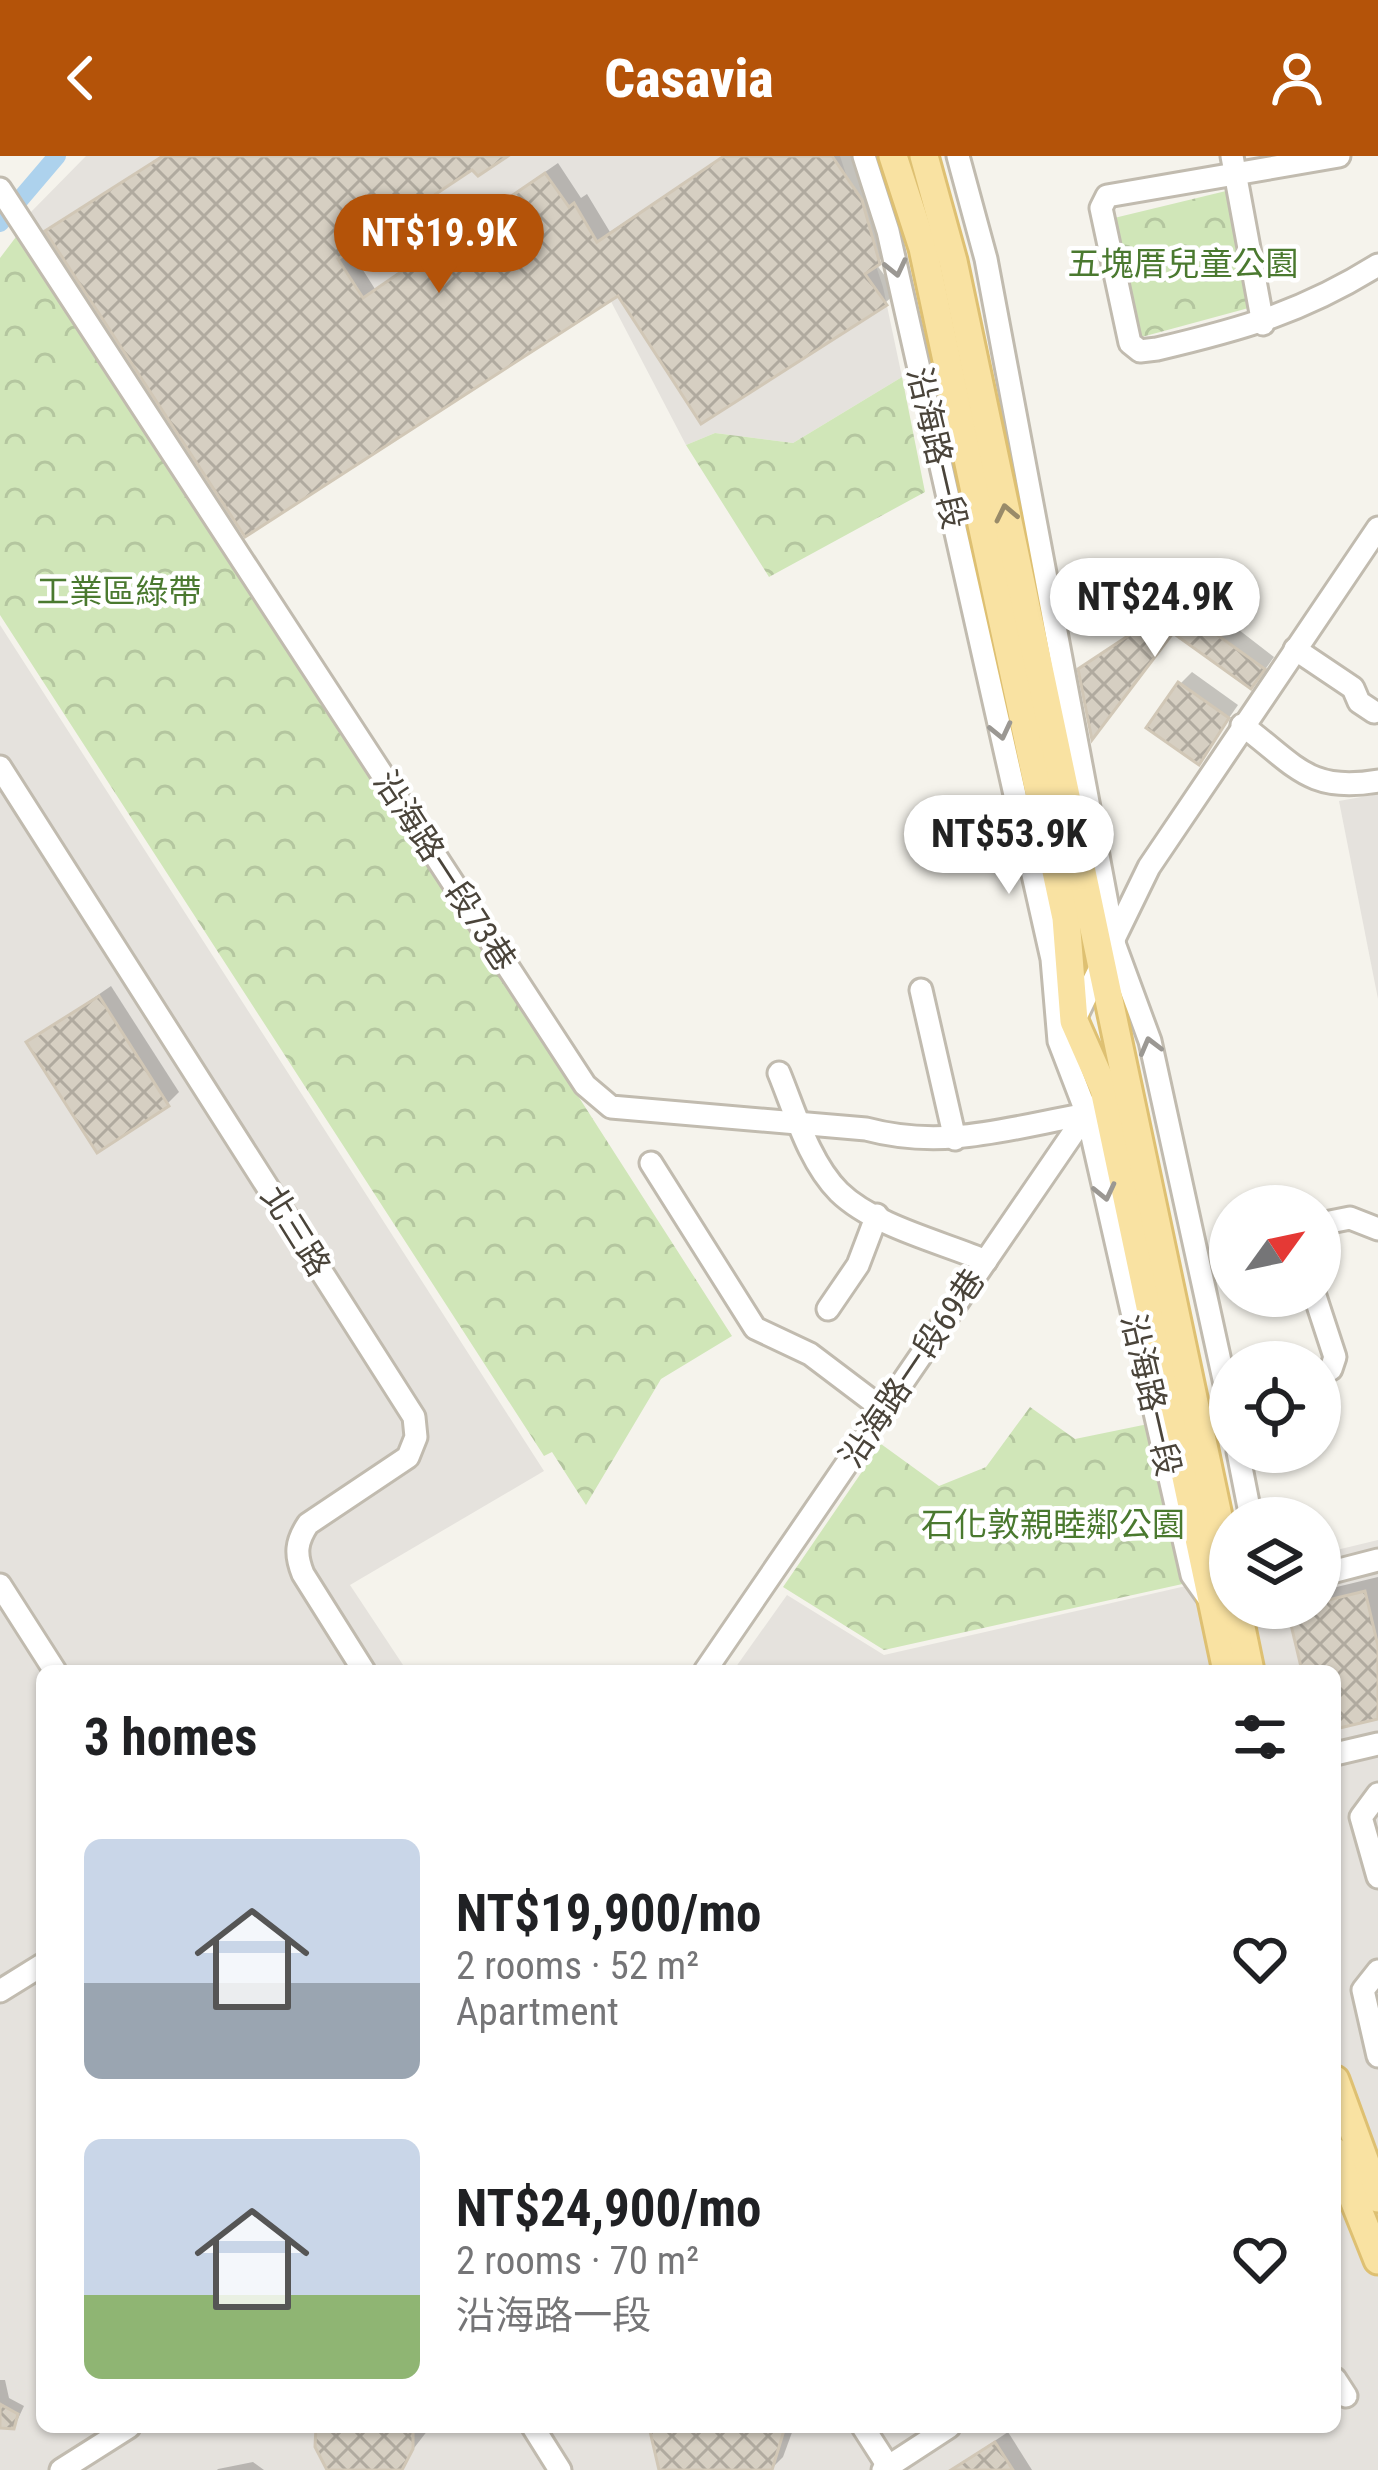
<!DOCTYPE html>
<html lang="en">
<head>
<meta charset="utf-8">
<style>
	body { margin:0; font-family:"Roboto Condensed","Noto Sans TC",sans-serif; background:#f2f2f2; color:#202124; height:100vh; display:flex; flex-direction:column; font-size:45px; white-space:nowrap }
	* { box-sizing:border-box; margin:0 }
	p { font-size:39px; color:#757577 }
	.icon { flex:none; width:66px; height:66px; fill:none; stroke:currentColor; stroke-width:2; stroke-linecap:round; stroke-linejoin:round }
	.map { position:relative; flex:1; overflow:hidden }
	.side { position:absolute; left:36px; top:1509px; width:1305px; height:768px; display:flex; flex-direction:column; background:#fff; border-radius:18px; box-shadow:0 3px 9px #0004 }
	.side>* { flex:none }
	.needle { width:78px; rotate:57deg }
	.fabs { position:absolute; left:1209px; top:1029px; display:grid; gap:24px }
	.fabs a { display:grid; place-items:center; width:132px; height:132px; border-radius:50%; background:#fff; box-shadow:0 3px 9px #0004; font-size:60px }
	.price { position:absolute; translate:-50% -102px; padding:0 27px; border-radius:42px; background:#fff; color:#222; font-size:39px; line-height:78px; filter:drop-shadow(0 3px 6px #0008) }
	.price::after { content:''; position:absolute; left:50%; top:72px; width:36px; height:27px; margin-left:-18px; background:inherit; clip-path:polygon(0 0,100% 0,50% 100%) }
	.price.active { background:#b45309; color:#fff }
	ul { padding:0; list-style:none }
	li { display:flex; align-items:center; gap:36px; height:300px; padding:0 48px }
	li span { display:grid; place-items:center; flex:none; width:336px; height:240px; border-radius:18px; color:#555 }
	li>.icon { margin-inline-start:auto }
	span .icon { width:144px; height:144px; fill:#fffc; stroke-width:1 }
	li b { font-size:51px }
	h2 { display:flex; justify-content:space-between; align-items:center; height:144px; padding:0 48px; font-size:51px }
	header { display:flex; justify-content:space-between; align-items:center; height:156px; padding:0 48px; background:#b45309; color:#fff; font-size:54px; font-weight:800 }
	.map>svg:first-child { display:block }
	.industrial { fill:#e5e2dd }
	.forest { fill:url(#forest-crowns) }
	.shadow { fill:#0003 }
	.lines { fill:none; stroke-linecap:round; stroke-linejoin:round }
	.canal { stroke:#add2ed; stroke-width:18 }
	.building { fill:url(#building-cross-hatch); stroke:#d1c7b6; stroke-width:3 }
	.minor-casing { stroke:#c1bbaf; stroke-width:27 }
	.major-casing { stroke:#dec072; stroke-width:33 }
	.minor { stroke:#fff; stroke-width:21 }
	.major { stroke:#f9e2a2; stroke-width:27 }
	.oneway { stroke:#9b9893 }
	.oneway2 { stroke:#998b69 }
	.labels { text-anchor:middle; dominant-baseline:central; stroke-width:9; stroke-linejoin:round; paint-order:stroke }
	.park-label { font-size:33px; fill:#4a792f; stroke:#fff }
	.street-label { font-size:33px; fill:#4a443a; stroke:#fff }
</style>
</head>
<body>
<header><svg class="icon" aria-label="back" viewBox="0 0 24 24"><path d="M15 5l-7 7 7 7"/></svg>Casavia<svg class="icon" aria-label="person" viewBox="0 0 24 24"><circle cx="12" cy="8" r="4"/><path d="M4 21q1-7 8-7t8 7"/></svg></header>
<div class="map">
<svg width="1378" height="2314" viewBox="0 0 1378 2314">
	<defs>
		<pattern id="forest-crowns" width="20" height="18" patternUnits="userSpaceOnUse" patternTransform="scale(3)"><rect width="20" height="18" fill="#d0e6b8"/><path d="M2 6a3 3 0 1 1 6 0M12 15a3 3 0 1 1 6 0" fill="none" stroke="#b4c69f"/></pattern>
		<pattern id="building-cross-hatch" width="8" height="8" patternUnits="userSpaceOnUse" patternTransform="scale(3)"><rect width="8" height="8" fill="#d6cfc2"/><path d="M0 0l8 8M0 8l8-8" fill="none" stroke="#b0aa9f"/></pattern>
	</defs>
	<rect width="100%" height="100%" fill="#f5f3ec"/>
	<g class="industrial">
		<polygon points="86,0 840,0 883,131 902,221 793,287 715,277 686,289 605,134 235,377 29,58"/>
		<polygon points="0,469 544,1315 350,1429 407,1515 42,1515 42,2271 1335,2271 1335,1515 733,1515 787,1439 884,1499 1230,1420 1230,1452 1320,1452 1320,1398 1378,1384 1378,2314 0,2314"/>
		<polygon points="1378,638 1378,843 1339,645"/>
	</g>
	<g class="forest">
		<polygon points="1226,35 1256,150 1138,182 1110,63"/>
		<polygon points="22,73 732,1180 661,1223 586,1349 552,1296 544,1300 0,459 0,102"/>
		<polygon points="902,221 925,336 769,421 686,289 715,277 793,287"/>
		<polygon points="1030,1251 1075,1283 1153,1267 1187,1427 884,1494 783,1431 881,1288 939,1330 986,1311"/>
	</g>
	<g class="shadow">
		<polygon points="161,0 503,0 473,10 349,92 375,133 558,7 581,42 587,38 610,76 723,0 851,0 873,32 890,94 876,108 897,136 885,147 619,136 246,377 49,75"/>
		<polygon points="1213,422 1199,443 1274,501 1264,515 1250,529 1175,475 1094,578 1081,514"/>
		<polygon points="1192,516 1238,549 1199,605 1180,528"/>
		<polygon points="111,830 179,936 167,948 30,886"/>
		<polygon points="1378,1421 1378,1560 1335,1570 1335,1515 1305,1515 1293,1452 1320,1452 1320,1435"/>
		<polygon points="0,2224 5,2224 9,2242 24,2250 16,2267 0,2271"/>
		<polygon points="320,2271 427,2271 428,2274 397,2314 335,2314"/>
		<polygon points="655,2271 794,2271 783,2301 770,2314 665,2314 653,2289"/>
		<polygon points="1008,2276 1032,2314 962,2314 972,2300"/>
		<polygon points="253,2306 264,2314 217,2314 218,2313"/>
	</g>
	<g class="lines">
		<polyline class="canal" points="0,67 57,0"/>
	</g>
	<g class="building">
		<polygon points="163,0 508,0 478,20 472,14 338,103 363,142 545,17 569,51 574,47 597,86 724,0 832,0 862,44 880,108 865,118 887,149 701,268 618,140 245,381 45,75"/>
		<polygon points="1208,427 1188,458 1265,513 1251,533 1173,477 1092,584 1078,513"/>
		<polygon points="1178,526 1229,562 1199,609 1146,572"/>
		<polygon points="99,840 169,950 97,997 26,886"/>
		<polygon points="1365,1435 1378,1490 1378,1563 1335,1573 1335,1515 1302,1515 1287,1452 1320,1452 1320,1446"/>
		<polygon points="0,2248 18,2258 14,2273 0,2272"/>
		<polygon points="316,2271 413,2271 413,2293 402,2314 327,2314 315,2291"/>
		<polygon points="649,2271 785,2271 772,2314 659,2314"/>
		<polygon points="995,2286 1013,2314 951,2314"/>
	</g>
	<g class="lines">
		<defs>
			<g id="minor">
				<polyline points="864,0 888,75 1052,803 1059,885 1087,958 1192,1419 1209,1443"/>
				<polyline points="958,0 986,103 1115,790 1150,885 1230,1251"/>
				<polyline points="1232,0 1263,168"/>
				<path d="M1339,0l-232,40 -6,12 29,135 10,8 17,-2c85,-20 146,-37 221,-84"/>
				<path d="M0,33l585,896 26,22 255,22c78,21 143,-1 221,-15"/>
				<polyline points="1295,493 1353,532 1359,546 1374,556"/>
				<path d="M1242,569c54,40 66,68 136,56"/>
				<path d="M0,611l414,650 2,20 -8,20 -100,67c-12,18 -13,30 -5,50l61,97"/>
				<polyline points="921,834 955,983"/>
				<polyline points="1074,865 1149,711 1378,372"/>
				<path d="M779,917c16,39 30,89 60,119 35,34 102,50 147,69"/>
				<polyline points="651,1007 755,1172 810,1198 884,1254"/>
				<polyline points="1320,1068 1350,1062 1378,1073"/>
				<polyline points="1315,1140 1335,1201 1331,1213 1320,1219"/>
				<polyline points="828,1153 858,1109 877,1059"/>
				<polyline points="1238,1296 1251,1362"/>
				<polyline points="1320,1419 1378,1404"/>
				<polyline points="0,1429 55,1515"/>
				<polyline points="705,1515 1091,951"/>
				<polyline points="1335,1598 1378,1588"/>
				<polyline points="1378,1638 1361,1661 1378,1721"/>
				<polyline points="1378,1815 1363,1834 1378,1900"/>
				<polyline points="0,1835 42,1809"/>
				<polyline points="1335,2223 1346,2240"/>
				<polyline points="533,2271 560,2314"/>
				<polyline points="863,2271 888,2310"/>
				<polyline points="61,2314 129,2271"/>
				<polyline points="883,2314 949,2271"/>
			</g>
			<g id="major">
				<polyline points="893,0 923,92 1066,762 1074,865 1104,933 1227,1515"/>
				<polyline points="924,0 953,105 1230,1417"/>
				<polyline points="1237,1452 1250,1515"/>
				<polyline points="1335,1924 1378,2042"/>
				<polyline points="1335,1996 1378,2104"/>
			</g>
		</defs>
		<use href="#minor" class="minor-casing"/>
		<use href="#major" class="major-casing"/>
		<use href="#minor" class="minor"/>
		<use href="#major" class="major"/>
	</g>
	<defs><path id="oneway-chevron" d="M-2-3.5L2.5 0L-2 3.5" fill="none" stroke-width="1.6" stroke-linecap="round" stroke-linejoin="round" transform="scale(3)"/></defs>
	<g class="oneway">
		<use href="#oneway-chevron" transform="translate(896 112) rotate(77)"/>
		<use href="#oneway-chevron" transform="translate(1001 575) rotate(77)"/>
		<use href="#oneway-chevron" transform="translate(1150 890) rotate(-105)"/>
		<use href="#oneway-chevron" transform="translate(1105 1036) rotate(77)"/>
	</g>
	<use class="oneway2" href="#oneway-chevron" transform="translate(1006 357) rotate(-102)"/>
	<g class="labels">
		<g class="park-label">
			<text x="1183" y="107">五塊厝兒童公園</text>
			<text x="119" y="435">工業區綠帶</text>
			<text x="1053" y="1368">石化敦親睦鄰公園</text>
		</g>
		<g class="street-label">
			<text transform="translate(937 292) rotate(77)">沿海路一段</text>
			<text transform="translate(445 715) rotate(57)">沿海路一段73巷</text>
			<text transform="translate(296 1075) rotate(58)">北三路</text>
			<text transform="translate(912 1212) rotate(-56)">沿海路一段69巷</text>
			<text transform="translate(1151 1239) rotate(77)">沿海路一段</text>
		</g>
	</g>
</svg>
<div class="fabs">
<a><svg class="needle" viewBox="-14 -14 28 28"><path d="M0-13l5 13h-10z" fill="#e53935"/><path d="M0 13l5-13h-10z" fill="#757577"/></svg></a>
<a><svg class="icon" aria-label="locate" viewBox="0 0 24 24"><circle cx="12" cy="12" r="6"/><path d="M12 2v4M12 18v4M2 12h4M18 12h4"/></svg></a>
<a><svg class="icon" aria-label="layers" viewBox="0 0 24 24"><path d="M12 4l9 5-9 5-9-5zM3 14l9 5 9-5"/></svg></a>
</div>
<b class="price active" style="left:439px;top:140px">NT$19.9K</b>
<b class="price" style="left:1155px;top:504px">NT$24.9K</b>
<b class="price" style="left:1009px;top:741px">NT$53.9K</b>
<section class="side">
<h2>3 homes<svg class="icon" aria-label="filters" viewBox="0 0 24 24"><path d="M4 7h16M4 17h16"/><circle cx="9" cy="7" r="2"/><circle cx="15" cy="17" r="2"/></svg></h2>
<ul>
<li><span style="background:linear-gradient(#c9d6e8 60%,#9aa5b1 0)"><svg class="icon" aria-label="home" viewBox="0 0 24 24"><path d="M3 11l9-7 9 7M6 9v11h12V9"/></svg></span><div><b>NT$19,900/mo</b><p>2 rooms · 52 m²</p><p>Apartment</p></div><svg class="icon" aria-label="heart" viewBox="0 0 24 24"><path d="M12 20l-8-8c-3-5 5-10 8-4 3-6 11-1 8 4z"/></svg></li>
<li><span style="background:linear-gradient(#c9d6e8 65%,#8fb573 0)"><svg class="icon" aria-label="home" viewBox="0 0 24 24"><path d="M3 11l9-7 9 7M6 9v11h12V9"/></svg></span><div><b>NT$24,900/mo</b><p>2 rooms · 70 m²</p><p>沿海路一段</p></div><svg class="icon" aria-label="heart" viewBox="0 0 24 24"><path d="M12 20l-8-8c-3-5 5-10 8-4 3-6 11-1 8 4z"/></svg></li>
</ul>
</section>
</div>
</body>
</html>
